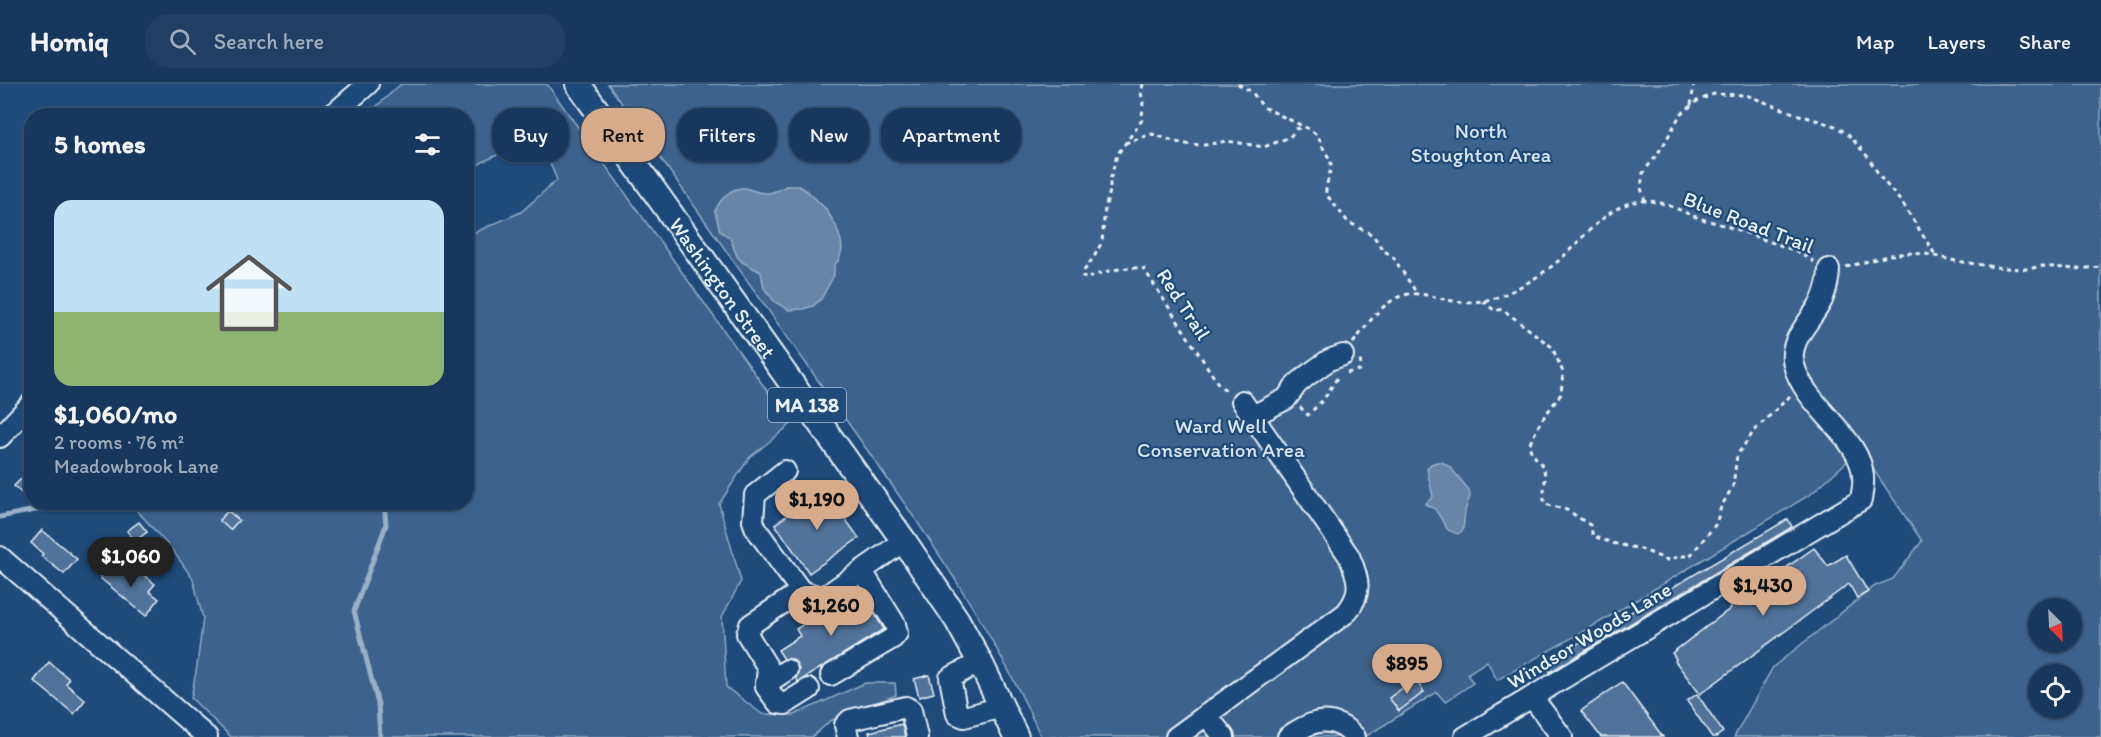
<!DOCTYPE html>
<html lang="en">
<head>
<meta charset="utf-8">
<style>
	body { margin:0; font-family:Itim,sans-serif; background:#203f62; color:#f1f3f6; height:100vh; display:flex; flex-direction:column; font-size:22px; white-space:nowrap }
	* { box-sizing:border-box; margin:0 }
	p { font-size:20px; color:#9eacbb }
	.icon { flex:none; width:33px; height:33px; fill:none; stroke:currentColor; stroke-width:2; stroke-linecap:round; stroke-linejoin:round }
	.map { position:relative; flex:1; overflow:hidden }
	.side { position:absolute; left:24px; top:24px; width:450px; height:402px; display:flex; flex-direction:column; background:#17385c; border-radius:24px; box-shadow:0 2px 4px #0004,0 0 0 2px #365272 }
	.side>* { flex:none }
	.top-card { position:absolute; left:492px; top:24px; width:570px; height:54px; display:flex; gap:12px }
	.needle { width:39px; rotate:156deg }
	.buttons { position:absolute; left:2028px; top:514px; display:grid; gap:12px }
	.buttons a { display:grid; place-items:center; width:54px; height:54px; border-radius:50%; background:#17385c; box-shadow:0 2px 4px #0004,0 0 0 2px #365272; font-size:30px }
	.price { position:absolute; translate:-50% -51px; padding:0 14px; border-radius:21px; background:#d6ab8b; color:#111; font-size:20px; line-height:39px; filter:drop-shadow(0 2px 3px #0008) }
	.price::after { content:''; position:absolute; left:50%; top:36px; width:18px; height:14px; margin-left:-9px; background:inherit; clip-path:polygon(0 0,100% 0,50% 100%) }
	.price.current { background:#222; color:#fff }
	ul { padding:0; list-style:none }
	li { display:grid; align-content:center; gap:12px; height:318px; padding:0 30px }
	li span { display:grid; place-items:center; height:186px; border-radius:18px; color:#555 }
	li>.icon { margin-inline-start:auto }
	span .icon { width:108px; height:108px; fill:#fffc; stroke-width:1 }
	li b { font-size:26px }
	h2 { display:flex; justify-content:space-between; align-items:center; height:72px; padding:0 30px; font-size:26px }
	.chip { padding:0 21px; border-radius:24px; background:#17385c; box-shadow:0 2px 4px #0004,0 0 0 2px #365272; font-size:21px; line-height:54px }
	.chip.current { background:#d6ab8b; color:#111 }
	header { display:flex; align-items:center; gap:36px; box-sizing:border-box; height:84px; padding:0 30px; background:#17385c; border-bottom:2px solid #365272 }
	header strong { font-size:28px }
	nav { display:flex; gap:33px; margin-inline-start:auto; font-size:21px }
	.search { width:420px; height:54px; background:#203f62; display:flex; align-items:center; gap:15px; box-sizing:border-box; padding:0 21px; border-radius:24px; color:#9eacbb; font-size:22px }
	.map>svg:first-child { display:block }
	.green { fill:#3c628c; stroke:#92aac2; stroke-width:1.5; fill-rule:evenodd }
	.water { fill:#6685a7; stroke:#9ab0c7; stroke-width:1.5 }
	.lines { fill:none; stroke-linecap:round; stroke-linejoin:round }
	.stream { stroke:#9ab0c7; stroke-width:5 }
	.building { fill:#517399; stroke:#e8f1f8; stroke-width:1.5 }
	.minor-casing { stroke:#e8f1f8; stroke-width:24 }
	.major-casing { stroke:#e8f1f8; stroke-width:28 }
	.path { stroke:#e8f1f8; stroke-width:3; stroke-dasharray:4.5 4.5; stroke-linecap:butt }
	.minor { stroke:#1f4a7a; stroke-width:20 }
	.major { stroke:#1f4a7a; stroke-width:24 }
	.labels { text-anchor:middle; dominant-baseline:central; stroke-width:4.5; stroke-linejoin:round; paint-order:stroke }
	.shield { fill:#1f4a7a; stroke:#acbfd2; stroke-width:1.5 }
	.shield-label { font-size:20px; font-weight:bold; fill:#e8f1f8 }
	.park-label { font-size:21px; fill:#d7e3ed; stroke:#1f4a7a }
	.street-label { font-size:21px; fill:#e8f1f8; stroke:#1f4a7a }
</style>
</head>
<body>
<header>
<strong>Homiq</strong>
<div class="search"><svg class="icon" aria-label="search" viewBox="0 0 24 24"><circle cx="10" cy="10" r="6"/><path d="M15 15l6 6"/></svg>Search here</div>
<nav><a>Map</a><a>Layers</a><a>Share</a></nav>
</header>
<div class="map">
<svg width="2101" height="653" viewBox="0 0 2101 653">
	<rect width="100%" height="100%" fill="#1f4a7a"/>
	<filter id="ink" filterUnits="userSpaceOnUse"><feTurbulence type="fractalNoise" baseFrequency=".0167" numOctaves="2"/><feDisplacementMap in="SourceGraphic" scale="12" xChannelSelector="R" yChannelSelector="G"/><feConvolveMatrix kernelMatrix="1 2 1 2 8 2 1 2 1" color-interpolation-filters="sRGB"/></filter>
	<g filter="url(#ink)">
		<g class="green">
			<polygon points="401,0 547,0 791,340 749,374 719,420 741,497 722,533 726,603 762,630 794,631 865,599 895,599 896,611 830,637 812,653 231,653 191,614 197,582 203,534 193,495 174,468 133,422 134,418 466,418 467,154 471,150 521,128 557,96 544,65 503,68 467,86 466,32 367,31"/>
			<path d="M608,0h1493v653h-367l39,-70 102,-81 18,-7 29,-38 -62,-91 -49,44 -211,128 -103,58 -10,-19 -20,13 6,9 -28,19 -8,-10 -72,45h-324c-52,-118 -128,-222 -202,-327 -77,-109 -154,-217 -231,-326zM2038,525h34v33h-34zM2038,591h34v33h-34z"/>
		</g>
		<g class="water">
			<path d="M786,102h13l7,4 20,19 10,17 5,15 1,8 -3,11 -5,5v10l-13,24 -8,7 -10,3 -14,1 -14,-8 -11,-14 -3,-16 -19,-10 -5,-6 -7,-18 -10,-7 -5,-20c5,-11 15,-24 29,-23 8,1 15,6 24,5 7,-1 12,-4 18,-7z"/>
			<polygon points="1437,378 1442,378 1450,383 1469,406 1470,412 1465,427 1463,446 1458,450 1448,446 1435,425 1425,420 1433,413 1427,385 1431,380"/>
		</g>
		<g class="lines">
			<g class="stream">
				<polyline points="0,433 75,418"/>
				<polyline points="380,653 378,620 354,527 386,441 384,418"/>
			</g>
		</g>
		<g class="building">
			<polygon points="32,384 32,419 14,402"/>
			<polygon points="824,405 859,454 809,489 775,440"/>
			<polygon points="228,427 239,436 230,446 219,436"/>
			<polygon points="1788,435 1792,443 1550,588 1545,579"/>
			<polygon points="139,438 147,448 135,457 127,447"/>
			<polygon points="42,446 77,475 64,490 41,472 43,470 31,459"/>
			<polygon points="1814,464 1828,482 1846,471 1868,508 1857,514 1849,500 1700,610 1675,577 1676,575 1672,569 1731,524 1727,518 1748,503 1752,508"/>
			<polygon points="112,478 131,493 137,486 155,500 149,507 159,515 146,532 100,494"/>
			<polygon points="864,513 884,545 798,598 796,594 799,586 797,580 792,575 784,575 778,566 800,552 796,545 821,529 826,536"/>
			<polygon points="49,578 69,595 66,600 85,616 74,630 34,597"/>
			<polygon points="929,591 934,609 919,613 914,595"/>
			<polygon points="1415,595 1424,608 1399,627 1389,614"/>
			<polygon points="1622,598 1663,653 1601,653 1581,627"/>
			<polygon points="1697,610 1723,648 1716,653 1712,653 1687,617"/>
			<polygon points="902,640 905,653 870,653 869,648"/>
		</g>
		<g class="lines">
			<defs>
				<g id="minor">
					<polyline points="331,32 368,0"/>
					<polyline points="1253,332 1286,315 1297,300 1308,291 1329,276 1343,271"/>
					<polyline points="0,353 32,319"/>
					<polyline points="785,387 755,411 753,437 756,445 801,507 820,513 827,511 904,457"/>
					<polyline points="0,473 207,653"/>
					<polyline points="801,507 750,541 747,550 768,584 766,603 778,619 785,620 809,605"/>
					<polyline points="980,578 950,594 957,630 964,633 1002,623"/>
					<polyline points="831,591 893,554 897,549 895,540 862,487"/>
					<polyline points="766,600 787,586"/>
					<polyline points="1532,613 1562,653"/>
					<polyline points="1206,631 1224,653"/>
					<polyline points="848,653 845,641 850,636 906,623 911,626 917,653"/>
					<path d="M1176,653l170,-124c17,-20 13,-34 3,-57l-107,-155"/>
					<path d="M1288,653c23,-17 45,-24 67,0"/>
					<path d="M1465,653l396,-237c1,-8 3,-16 2,-23 -1,-39 -59,-71 -69,-112 -7,-25 18,-44 28,-65 4,-10 7,-21 7,-31"/>
				</g>
				<g id="major">
					<path id="s1" d="M578,0l326,457 53,79 23,42 36,75"/>
				</g>
			</defs>
			<use href="#minor" class="minor-casing"/>
			<use href="#major" class="major-casing"/>
			<g class="path">
				<path d="M1143,0l-2,9 2,9 -1,18 -25,35 -7,25v11l-5,17 -3,34 -8,15 -11,15v5l4,2c11,-7 43,-14 57,-10l75,116 9,7"/>
				<path d="M1238,0l14,8 11,15 48,23 8,7c1,10 10,17 12,27 1,7 -6,20 -5,30l22,28 25,13 9,14 11,8 23,35"/>
				<polyline points="1691,21 1694,0"/>
				<polyline points="1125,59 1152,50 1183,60 1205,61 1227,57 1264,63 1290,53 1296,45 1303,43"/>
				<polyline points="1645,117 1641,104 1643,89 1663,62 1680,31 1697,17 1714,10 1746,11 1796,30 1835,42 1848,50 1868,73 1881,94 1903,120 1936,172"/>
				<polyline points="1846,183 1891,171 1908,169 1926,170 1956,177 2002,184 2028,185 2042,182 2075,185 2101,183"/>
				<path d="M1483,217l12,10 7,-2 50,38 11,25 -2,22 -20,27 -12,24c4,14 8,11 13,21 7,12 -1,26 3,38l22,6 23,15 3,11 19,7 29,6 26,11 14,-4h9l26,-32 5,-17 12,-21 4,-31 18,-25 35,-34"/>
				<path d="M1353,259c12,-15 23,-33 40,-43 21,-13 39,-2 61,1 15,2 30,1 44,-4 21,-8 42,-21 59,-35 25,-21 52,-61 87,-61 23,-1 43,15 65,20 19,5 37,12 56,19 17,6 34,11 49,22"/>
				<polyline points="1347,289 1359,286 1361,283 1360,275"/>
				<polyline points="1300,323 1308,331 1324,315 1337,294"/>
			</g>
			<use href="#minor" class="minor"/>
			<use href="#major" class="major"/>
		</g>
	</g>
	<g class="labels">
		<rect class="shield" x="768" y="304" width="78" height="34" rx="4.5"/>
		<g class="shield-label">
			<text x="807" y="321">MA 138</text>
		</g>
		<g class="park-label">
			<text x="1481" y="46">North<tspan x="1481" dy="24">Stoughton Area</tspan></text>
			<text x="1221" y="341">Ward Well<tspan x="1221" dy="24">Conservation Area</tspan></text>
		</g>
		<g class="street-label">
			<text transform="translate(1749 138) rotate(21)">Blue Road Trail</text>
			<text stroke="none"><textPath href="#s1" startOffset="250">Washington Street</textPath></text>
			<text transform="translate(1184 220) rotate(57)">Red Trail</text>
			<text transform="translate(1589 551) rotate(-31)">Windsor Woods Lane</text>
		</g>
	</g>
</svg>
<div class="buttons">
<a><svg class="needle" viewBox="-14 -14 28 28"><path d="M0-13l5 13h-10z" fill="#e53935"/><path d="M0 13l5-13h-10z" fill="#9eacbb"/></svg></a>
<a><svg class="icon" aria-label="locate" viewBox="0 0 24 24"><circle cx="12" cy="12" r="6"/><path d="M12 2v4M12 18v4M2 12h4M18 12h4"/></svg></a>
</div>
<b class="price" style="left:817px;top:447px">$1,190</b>
<b class="price current" style="left:131px;top:504px">$1,060</b>
<b class="price" style="left:1763px;top:533px">$1,430</b>
<b class="price" style="left:831px;top:553px">$1,260</b>
<b class="price" style="left:1407px;top:611px">$895</b>
<div class="top-card">
<a class="chip">Buy</a>
<a class="chip current">Rent</a>
<a class="chip">Filters</a>
<a class="chip">New</a>
<a class="chip">Apartment</a>
</div>
<section class="side">
<h2>5 homes<svg class="icon" aria-label="filters" viewBox="0 0 24 24"><path d="M4 7h16M4 17h16"/><circle cx="9" cy="7" r="2"/><circle cx="15" cy="17" r="2"/></svg></h2>
<ul>
<li><span style="background:linear-gradient(#bfe0f5 60%,#8fb573 0)"><svg class="icon" aria-label="home" viewBox="0 0 24 24"><path d="M3 11l9-7 9 7M6 9v11h12V9"/></svg></span><div><b>$1,060/mo</b><p>2 rooms · 76 m²</p><p>Meadowbrook Lane</p></div></li>
</ul>
</section>
</div>
</body>
</html>
